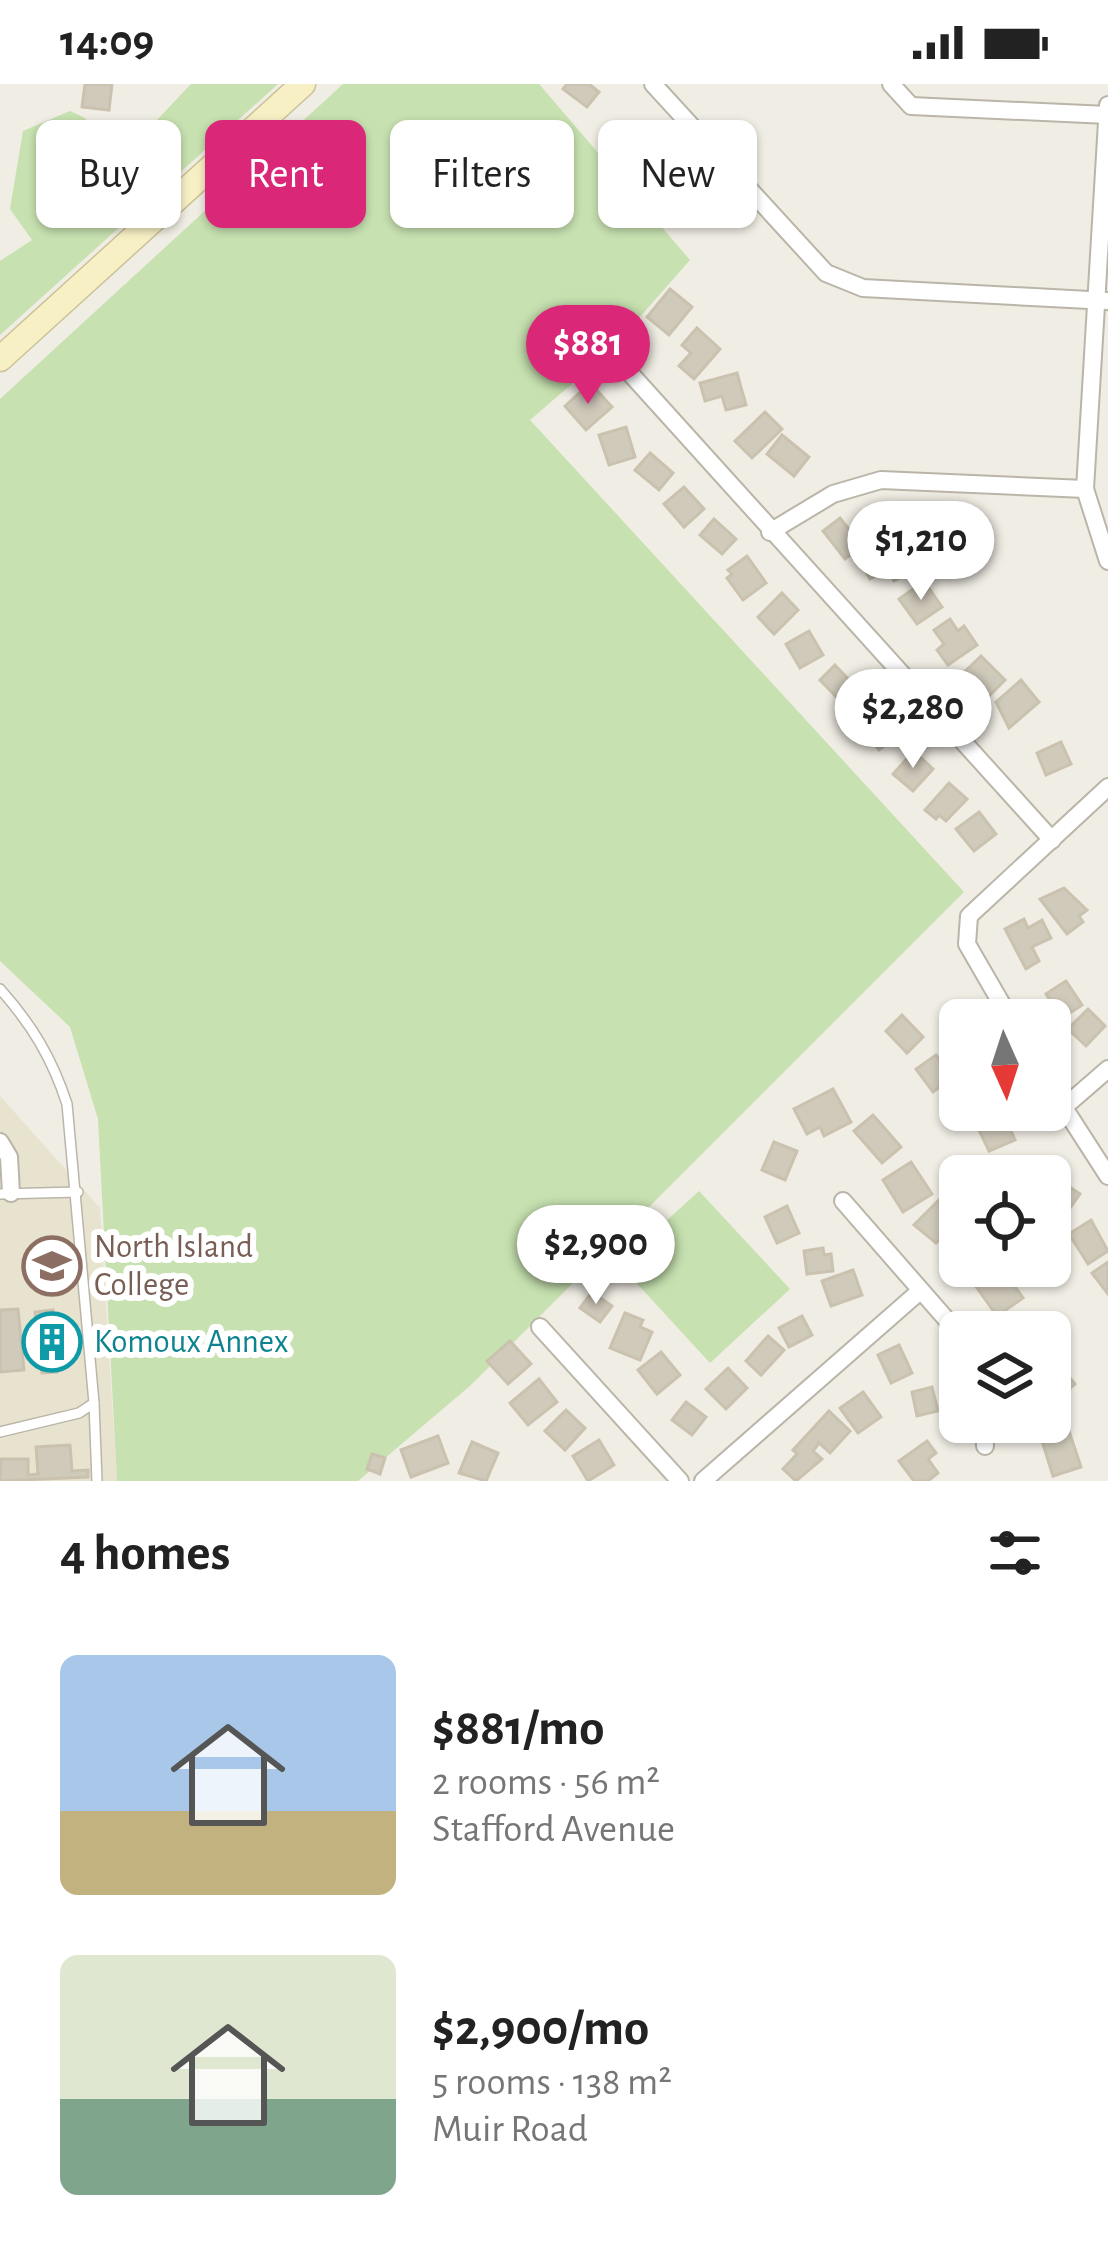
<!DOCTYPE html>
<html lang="en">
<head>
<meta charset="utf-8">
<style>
	body { margin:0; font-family:"Alegreya Sans",sans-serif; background:#f6f6f6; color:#222; height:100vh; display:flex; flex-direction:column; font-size:45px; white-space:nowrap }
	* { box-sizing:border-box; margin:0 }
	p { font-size:39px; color:#767676 }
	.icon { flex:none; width:66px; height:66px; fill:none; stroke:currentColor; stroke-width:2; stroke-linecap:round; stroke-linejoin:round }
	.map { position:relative; height:1397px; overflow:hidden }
	.sheet { display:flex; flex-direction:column; background:#fff; flex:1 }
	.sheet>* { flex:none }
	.guide { position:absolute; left:36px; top:36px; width:1038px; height:108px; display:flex; gap:24px }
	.needle { width:78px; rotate:177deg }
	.buttons { position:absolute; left:939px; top:915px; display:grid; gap:24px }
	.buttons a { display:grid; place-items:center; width:132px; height:132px; border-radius:18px; background:#fff; box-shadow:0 3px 9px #0004; font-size:60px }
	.price { position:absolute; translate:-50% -102px; padding:0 27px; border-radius:42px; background:#fff; color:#222; font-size:39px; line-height:78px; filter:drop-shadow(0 3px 6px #0008) }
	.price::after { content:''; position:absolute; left:50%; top:72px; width:36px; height:27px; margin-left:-18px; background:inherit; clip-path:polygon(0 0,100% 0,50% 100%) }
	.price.selected { background:#db2777; color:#fff }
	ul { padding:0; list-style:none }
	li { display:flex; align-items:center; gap:36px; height:300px; padding:0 60px }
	li span { display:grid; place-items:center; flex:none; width:336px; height:240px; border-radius:18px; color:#555 }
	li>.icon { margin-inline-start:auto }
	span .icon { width:144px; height:144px; fill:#fffc; stroke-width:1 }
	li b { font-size:51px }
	h2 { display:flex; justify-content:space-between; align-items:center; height:144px; padding:0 60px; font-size:51px }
	.chip { padding:0 42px; border-radius:18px; background:#fff; box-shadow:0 3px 9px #0004; font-size:42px; line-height:108px }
	.chip.selected { background:#db2777; color:#fff }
	.status { display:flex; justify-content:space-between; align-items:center; height:84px; padding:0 60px; background:#fff; direction:ltr }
	.status svg { height:33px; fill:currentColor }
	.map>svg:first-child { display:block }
	.education { fill:#e8e3cf }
	.green { fill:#c7e1b0 }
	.building { fill:#d0cabb; stroke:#cac2af; stroke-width:3 }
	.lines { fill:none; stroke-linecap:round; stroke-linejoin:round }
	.service-casing { stroke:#bab5a8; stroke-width:12 }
	.minor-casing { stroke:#bab5a8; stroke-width:20 }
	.secondary-casing { stroke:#cbc297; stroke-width:27 }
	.service { stroke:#fff; stroke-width:9 }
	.minor { stroke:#fff; stroke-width:16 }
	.secondary { stroke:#f8f0c5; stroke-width:24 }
	.labels { text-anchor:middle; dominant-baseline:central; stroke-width:12; stroke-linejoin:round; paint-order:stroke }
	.education-label { font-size:33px; fill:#785e54; stroke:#fff; text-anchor:start }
	.culture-label { font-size:33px; fill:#0d838f; stroke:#fff; text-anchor:start }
</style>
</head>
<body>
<div class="status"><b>14:09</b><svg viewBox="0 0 49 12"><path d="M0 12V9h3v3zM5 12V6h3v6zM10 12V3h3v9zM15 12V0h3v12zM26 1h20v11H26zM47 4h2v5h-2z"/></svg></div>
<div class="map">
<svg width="1108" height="1397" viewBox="0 0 1108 1397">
	<rect width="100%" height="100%" fill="#f0ede4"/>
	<polygon class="education" points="0,1012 100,1124 117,1397 0,1397"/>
	<g class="green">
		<polygon points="191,0 278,0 0,251 0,177 32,156 10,125 23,47 70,27 85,34 110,74 140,54"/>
		<polygon points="343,0 539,0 690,176 610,267 530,336 964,808 471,1301 358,1397 117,1397 98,1035 70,943 0,877 0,315"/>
		<polygon points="699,1107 790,1205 710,1279 619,1180"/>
	</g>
	<g class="building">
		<polygon points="85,0 112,0 109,26 82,23"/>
		<polygon points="567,0 589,0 599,8 587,23 563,5"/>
		<polygon points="670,205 692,223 669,251 647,233"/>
		<polygon points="697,244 720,265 694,295 679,282 691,269 682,261"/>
		<polygon points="737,289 746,321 726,326 722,312 705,317 700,299"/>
		<polygon points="590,299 612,323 586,346 565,322"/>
		<polygon points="765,328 782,345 752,374 735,357"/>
		<polygon points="626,343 635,373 609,381 599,351"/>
		<polygon points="782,351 809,373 794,392 767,370"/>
		<polygon points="650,369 673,389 659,406 635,386"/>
		<polygon points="684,403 704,425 684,443 664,420"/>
		<polygon points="840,434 862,462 845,475 823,447"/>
		<polygon points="714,435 736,455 722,470 700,451"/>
		<polygon points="896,459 912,487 894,497 887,485 870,495 861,479"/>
		<polygon points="747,472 766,499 743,516 727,494 732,490 728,486"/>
		<polygon points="924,497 942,523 917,540 899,515"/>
		<polygon points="782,509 798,526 774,550 758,533"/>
		<polygon points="950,535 958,547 964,542 977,561 948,581 937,566 944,560 934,546"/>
		<polygon points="809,547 823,571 800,584 786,560"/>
		<polygon points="981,572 1005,596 984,617 955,597"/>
		<polygon points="835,581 861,609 846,623 820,596"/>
		<polygon points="1021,596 1039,618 1009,644 996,618"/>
		<polygon points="871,626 894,654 879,666 856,638"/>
		<polygon points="1061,658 1071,680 1046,691 1037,669"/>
		<polygon points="914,667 933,685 913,707 893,690"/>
		<polygon points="949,699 967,715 946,737 939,731 936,735 925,726"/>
		<polygon points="979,728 996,750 974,767 956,745"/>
		<polygon points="1064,804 1087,826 1079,832 1083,838 1067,850 1040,815"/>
		<polygon points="1024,835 1028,844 1042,836 1051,854 1032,863 1039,877 1026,885 1005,845"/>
		<polygon points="1066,897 1082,921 1062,934 1046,910"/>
		<polygon points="1088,925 1105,942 1086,962 1068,945"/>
		<polygon points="902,931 923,953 907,969 886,947"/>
		<polygon points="936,971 953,993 933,1008 916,985"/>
		<polygon points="833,1005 851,1038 824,1052 820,1043 807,1050 794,1025"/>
		<polygon points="873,1031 901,1063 882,1079 854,1047"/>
		<polygon points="1005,1034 1015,1056 989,1067 979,1046"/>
		<polygon points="774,1058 797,1067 785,1096 762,1086"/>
		<polygon points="911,1078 932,1110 903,1128 883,1096"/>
		<polygon points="1018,1079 1040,1085 1038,1092 1015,1092"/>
		<polygon points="1065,1100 1080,1110 1063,1134 1050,1122"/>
		<polygon points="942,1113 960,1135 936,1159 914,1141"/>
		<polygon points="787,1122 799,1149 777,1159 765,1133"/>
		<polygon points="1091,1136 1108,1167 1088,1180 1069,1150"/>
		<polygon points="823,1164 824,1171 831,1170 833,1187 807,1190 804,1167"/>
		<polygon points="1108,1178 1108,1210 1092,1189"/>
		<polygon points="1001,1183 1023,1214 997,1232 975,1201"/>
		<polygon points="853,1186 862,1211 831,1222 822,1197"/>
		<polygon points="592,1208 612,1222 600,1238 580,1224"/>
		<polygon points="18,1225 24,1286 0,1288 0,1226"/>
		<polygon points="53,1226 55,1253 61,1253 60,1245 74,1243 77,1270 62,1271 61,1261 54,1262 57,1288 42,1289 40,1263 29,1265 28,1256 38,1255 35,1228"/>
		<polygon points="625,1229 643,1236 640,1243 652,1248 640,1276 610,1264"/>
		<polygon points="802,1232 812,1251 789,1263 779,1244"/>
		<polygon points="768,1252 784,1266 761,1291 746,1277"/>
		<polygon points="510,1257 531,1280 508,1300 487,1277"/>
		<polygon points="899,1261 912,1289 891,1299 878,1271"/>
		<polygon points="661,1268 680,1291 657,1310 638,1286"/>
		<polygon points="1050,1270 1075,1300 1057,1315 1050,1306"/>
		<polygon points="728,1284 747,1304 726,1325 706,1305"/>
		<polygon points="539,1295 557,1318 528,1341 510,1319"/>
		<polygon points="932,1303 938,1327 917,1332 912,1308"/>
		<polygon points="863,1308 881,1333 858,1349 840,1324"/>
		<polygon points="686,1318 706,1333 692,1351 672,1336"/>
		<polygon points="566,1326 585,1344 565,1366 545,1347"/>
		<polygon points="829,1327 850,1347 830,1369 819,1359 813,1367 822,1375 796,1397 783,1385 797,1370 793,1366"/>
		<polygon points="1065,1335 1081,1383 1053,1392 1038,1344"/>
		<polygon points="438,1352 448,1379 411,1393 401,1366"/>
		<polygon points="599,1356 614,1381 588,1397 573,1372"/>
		<polygon points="927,1357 936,1369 928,1375 938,1389 928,1397 914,1397 899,1377"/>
		<polygon points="472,1358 498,1369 486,1397 459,1389"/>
		<polygon points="70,1361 72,1387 88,1386 88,1393 0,1397 1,1375 28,1375 28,1391 38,1390 36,1363"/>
		<polygon points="372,1370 385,1374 380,1390 367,1385"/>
	</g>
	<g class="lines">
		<defs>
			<g id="service">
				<path d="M0,905c32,36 52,69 67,115l27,299 -15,10 -79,19"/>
				<polyline points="0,1110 78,1108"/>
				<polyline points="94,1319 97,1397"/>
			</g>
			<g id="minor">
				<polyline points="653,0 826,189 863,204 1108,217"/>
				<polyline points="891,0 911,22 1108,31"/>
				<polyline points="1108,21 1085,405 1108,477"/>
				<polyline points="610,267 1052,756"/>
				<polyline points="770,448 833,410 881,396 1085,405"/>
				<polyline points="1011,936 967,860 969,832 1108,703"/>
				<polyline points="1050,1002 1108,1092"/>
				<polyline points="1063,1024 1108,985"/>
				<polyline points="0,1058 9,1073 11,1109"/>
				<polyline points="843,1117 960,1251"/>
				<polyline points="540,1243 680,1397"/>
				<polyline points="984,1338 985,1362"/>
				<polyline points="703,1397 920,1207"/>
			</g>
			<polyline id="secondary" points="0,275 303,0"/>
		</defs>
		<use href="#service" class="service-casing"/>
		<use href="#minor" class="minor-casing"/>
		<use href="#secondary" class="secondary-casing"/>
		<use href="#service" class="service"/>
		<use href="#minor" class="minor"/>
		<use href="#secondary" class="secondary"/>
	</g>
	<defs>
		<symbol id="university-ring" viewBox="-11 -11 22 22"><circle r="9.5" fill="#fff" stroke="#8d6e63" stroke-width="1.5"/><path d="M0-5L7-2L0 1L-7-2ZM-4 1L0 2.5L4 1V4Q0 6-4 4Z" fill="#8d6e63"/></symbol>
		<symbol id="building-ring" viewBox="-11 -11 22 22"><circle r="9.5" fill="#fff" stroke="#0f9aa8" stroke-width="1.5"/><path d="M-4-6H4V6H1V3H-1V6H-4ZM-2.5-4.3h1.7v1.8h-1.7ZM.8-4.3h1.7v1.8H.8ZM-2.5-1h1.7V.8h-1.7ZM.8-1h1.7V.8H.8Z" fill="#0f9aa8"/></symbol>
	</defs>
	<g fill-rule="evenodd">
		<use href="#university-ring" x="19" y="1149" width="66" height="66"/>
		<use href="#building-ring" x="19" y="1225" width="66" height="66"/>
	</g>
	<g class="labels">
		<g class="education-label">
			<text x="94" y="1163">North Island<tspan x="94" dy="38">College</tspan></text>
		</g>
		<g class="culture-label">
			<text x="94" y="1258">Komoux Annex</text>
		</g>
	</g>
</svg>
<div class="buttons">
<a><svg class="needle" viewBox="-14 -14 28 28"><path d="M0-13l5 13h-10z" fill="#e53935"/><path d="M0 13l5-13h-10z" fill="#767676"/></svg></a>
<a><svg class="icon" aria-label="locate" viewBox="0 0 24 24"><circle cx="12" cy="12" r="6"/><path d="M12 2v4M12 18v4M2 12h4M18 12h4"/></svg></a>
<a><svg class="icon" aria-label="layers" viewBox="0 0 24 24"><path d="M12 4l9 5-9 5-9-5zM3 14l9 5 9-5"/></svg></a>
</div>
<b class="price selected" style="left:588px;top:323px">$881</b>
<b class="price" style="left:921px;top:519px">$1,210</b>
<b class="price" style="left:913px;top:687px">$2,280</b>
<b class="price" style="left:596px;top:1223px">$2,900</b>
<div class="guide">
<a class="chip">Buy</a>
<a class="chip selected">Rent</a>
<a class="chip">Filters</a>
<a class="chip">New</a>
</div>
</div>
<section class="sheet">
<h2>4 homes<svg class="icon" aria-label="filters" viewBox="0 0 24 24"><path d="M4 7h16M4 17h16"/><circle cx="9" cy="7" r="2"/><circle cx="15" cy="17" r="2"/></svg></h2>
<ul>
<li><span style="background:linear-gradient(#a9c7e8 65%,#c2b280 0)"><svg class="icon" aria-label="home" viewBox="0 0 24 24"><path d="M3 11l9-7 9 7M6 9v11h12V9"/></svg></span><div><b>$881/mo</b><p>2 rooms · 56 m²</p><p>Stafford Avenue</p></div></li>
<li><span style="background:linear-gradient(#dfe7d0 60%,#7fa58c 0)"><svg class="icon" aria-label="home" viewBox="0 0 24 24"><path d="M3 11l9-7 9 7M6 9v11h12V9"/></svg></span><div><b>$2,900/mo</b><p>5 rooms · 138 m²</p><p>Muir Road</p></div></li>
</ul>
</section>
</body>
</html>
